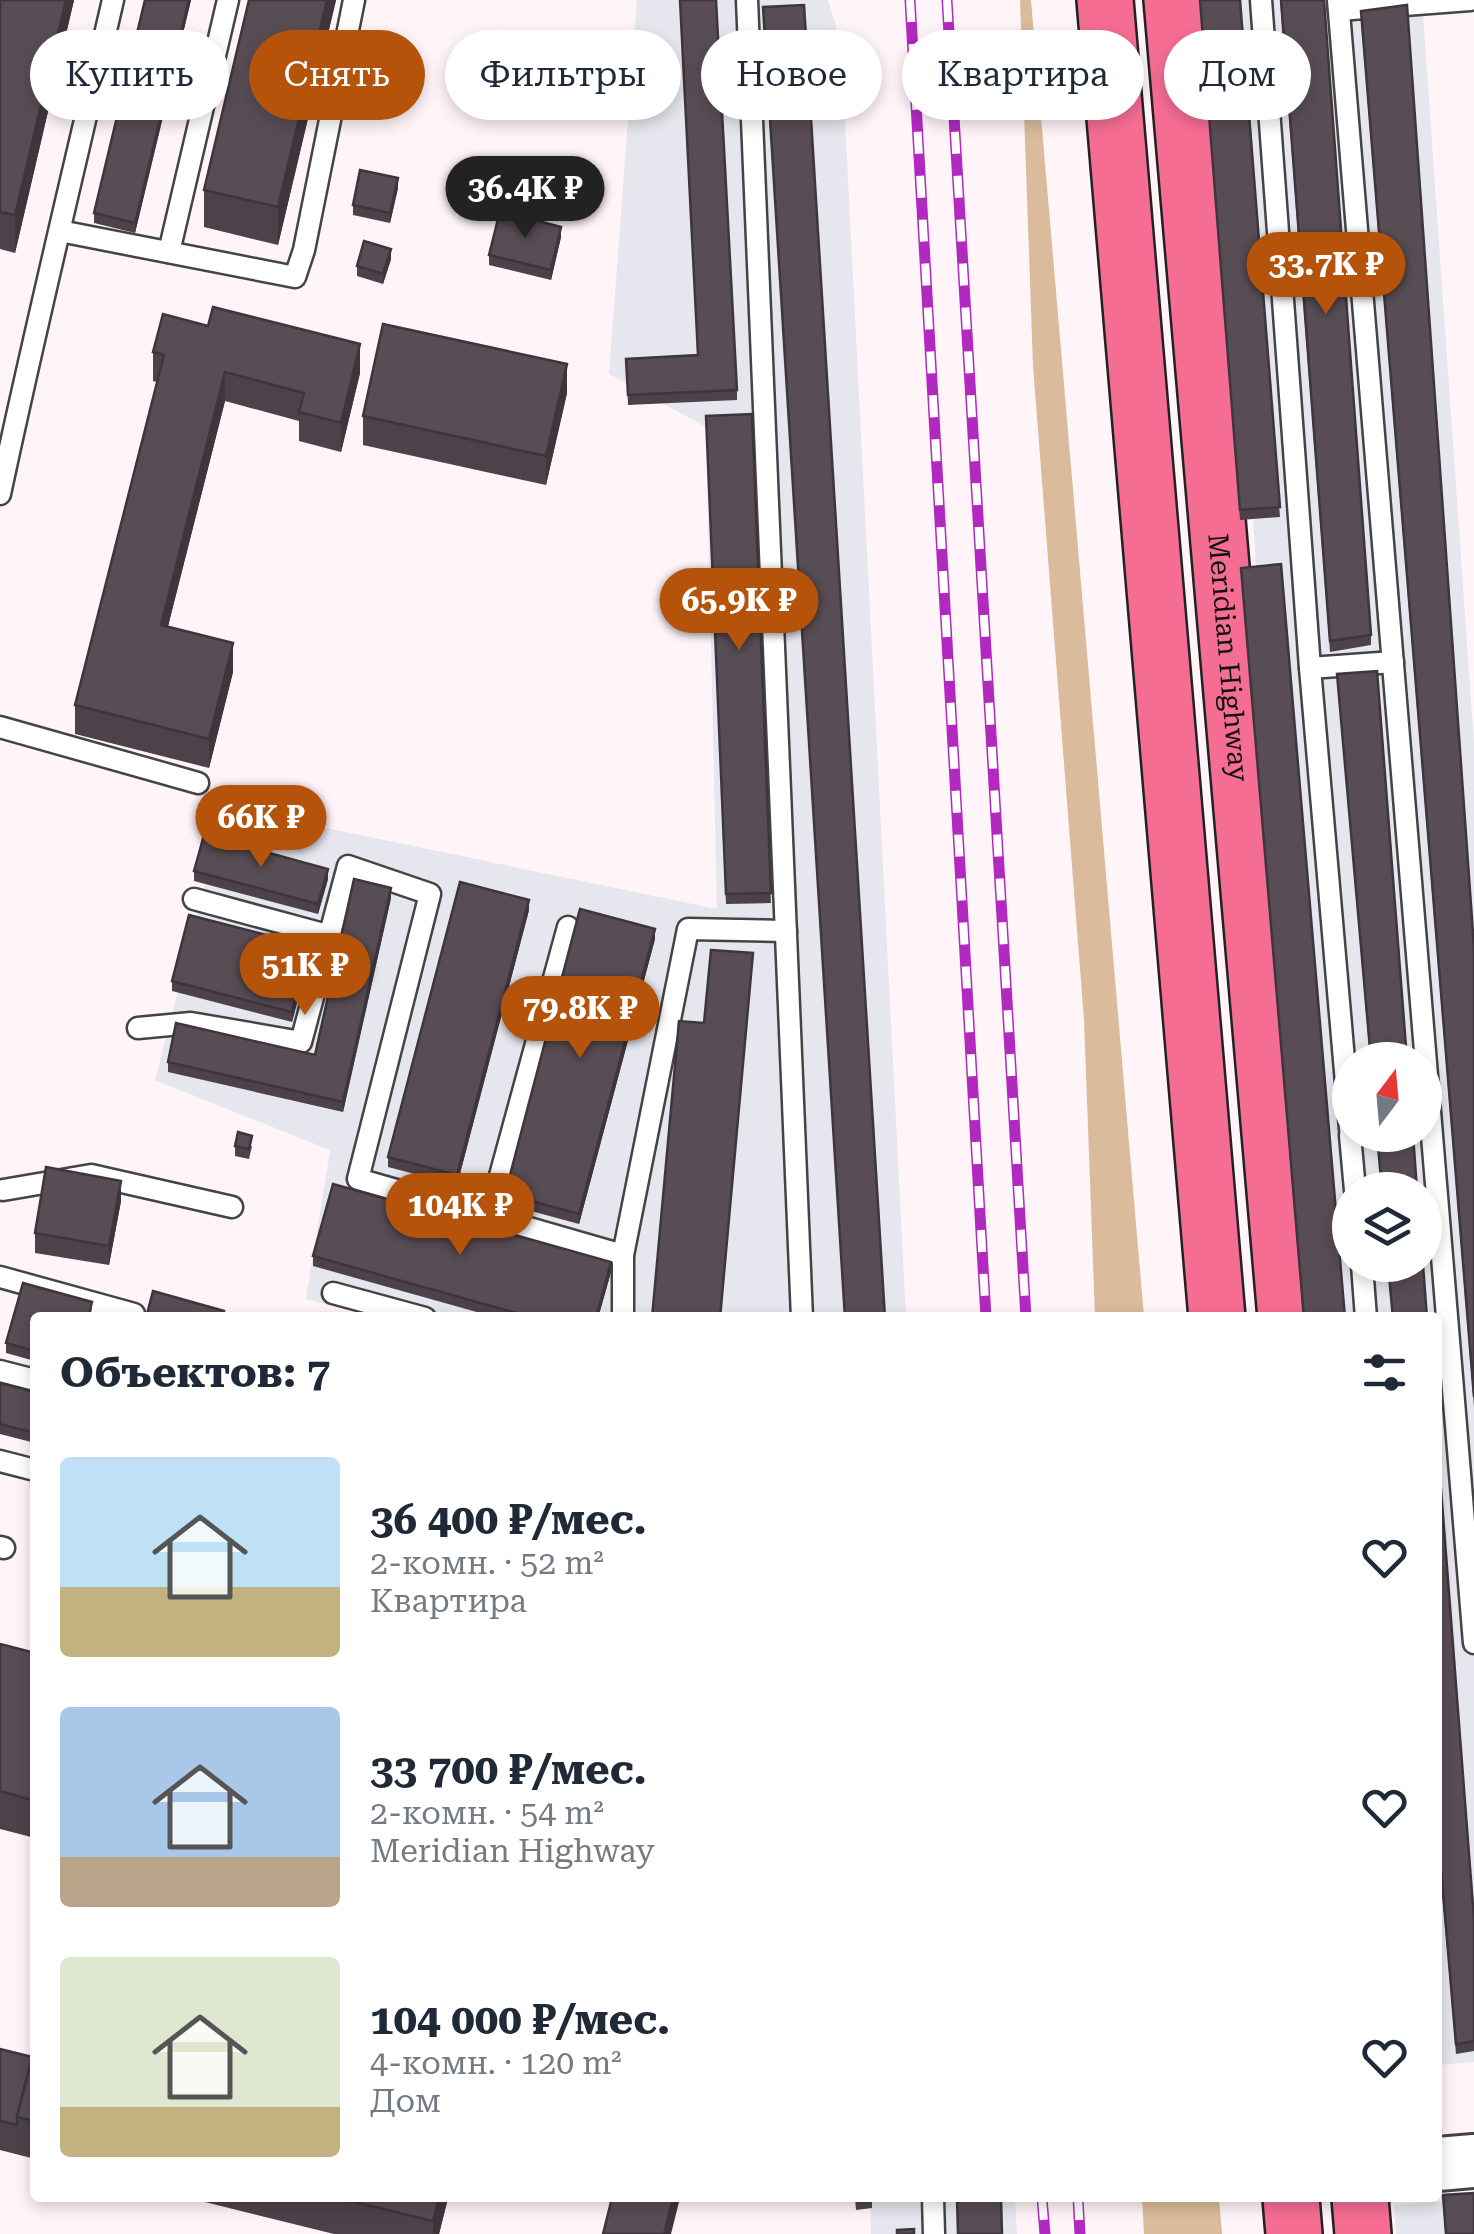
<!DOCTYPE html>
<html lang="ru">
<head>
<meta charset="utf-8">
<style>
	body { margin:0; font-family:"Roboto Serif",serif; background:#f6f6f7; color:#1f2937; height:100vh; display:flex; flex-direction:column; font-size:38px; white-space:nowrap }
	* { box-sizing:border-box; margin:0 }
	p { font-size:32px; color:#747a83 }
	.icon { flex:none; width:55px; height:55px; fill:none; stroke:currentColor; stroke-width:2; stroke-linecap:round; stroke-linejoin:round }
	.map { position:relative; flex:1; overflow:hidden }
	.sheet { position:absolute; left:30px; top:1312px; width:1412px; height:890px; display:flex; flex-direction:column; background:#fff; border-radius:10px; box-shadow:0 5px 15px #0003 }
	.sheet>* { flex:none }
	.guide { position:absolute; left:30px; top:30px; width:1415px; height:90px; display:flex; gap:20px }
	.needle { width:65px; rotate:16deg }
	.fabs { position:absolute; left:1332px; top:1042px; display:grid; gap:20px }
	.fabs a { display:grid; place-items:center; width:110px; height:110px; border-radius:50%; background:#fff; box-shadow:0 5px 15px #0003; font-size:50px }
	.price { position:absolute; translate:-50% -85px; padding:0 22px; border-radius:35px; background:#b45309; color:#fff; font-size:32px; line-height:65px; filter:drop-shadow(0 2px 5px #0008) }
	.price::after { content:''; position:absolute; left:50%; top:60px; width:30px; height:22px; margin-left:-15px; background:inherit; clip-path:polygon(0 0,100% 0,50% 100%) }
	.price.selected { background:#222; color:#fff }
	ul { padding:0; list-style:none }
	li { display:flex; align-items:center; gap:30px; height:250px; padding:0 30px }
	li span { display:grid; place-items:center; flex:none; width:280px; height:200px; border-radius:10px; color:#555 }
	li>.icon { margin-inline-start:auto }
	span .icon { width:120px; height:120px; fill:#fffc; stroke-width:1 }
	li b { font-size:42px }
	h2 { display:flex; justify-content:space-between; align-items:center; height:120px; padding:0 30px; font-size:42px }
	.tag { padding:0 35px; border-radius:45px; background:#fff; box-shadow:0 5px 15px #0003; font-size:35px; line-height:90px }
	.tag.selected { background:#b45309; color:#fff }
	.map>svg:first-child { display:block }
	.industrial { fill:#e6e7ee; fill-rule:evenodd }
	.forest { fill:#dabc9d }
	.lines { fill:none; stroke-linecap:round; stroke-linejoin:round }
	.service-casing { stroke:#444; stroke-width:25 }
	.tertiary-casing { stroke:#444; stroke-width:58 }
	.primary-casing { stroke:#222; stroke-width:60 }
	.service { stroke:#fff; stroke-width:20 }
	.tertiary { stroke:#fff; stroke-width:52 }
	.primary { stroke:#f66d94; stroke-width:55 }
	.rail-casing { stroke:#b229c0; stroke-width:11 }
	.rail { stroke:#fff; stroke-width:8; stroke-dasharray:22; stroke-linecap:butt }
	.wall { fill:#4d4249 }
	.shaded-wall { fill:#3e363c }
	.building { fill:#594d55; stroke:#3e363c; stroke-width:2.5 }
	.labels { text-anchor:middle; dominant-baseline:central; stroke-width:10; stroke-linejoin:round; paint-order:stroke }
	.street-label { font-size:28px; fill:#111; stroke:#fff }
</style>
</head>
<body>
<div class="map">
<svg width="1474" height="2234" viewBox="0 0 1474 2234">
	<rect width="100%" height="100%" fill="#fff4f7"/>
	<g class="industrial">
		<polygon points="637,0 828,0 841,42 906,1317 379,1318 306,1299 330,1150 155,1080 225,807 717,909 706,427 609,374"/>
		<path d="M1223,0h199l52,743v1319l-36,3v-747l-120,-1 -46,-474zM1350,1060h75v75h-75zM1350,1190h75v75h-75z"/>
		<polygon points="870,2198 1015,2198 1017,2234 871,2234"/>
		<polygon points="1474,2199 1474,2234 1396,2234 1394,2205"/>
	</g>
	<g class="forest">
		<polygon points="1020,0 1031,0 1144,1317 1095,1317 1084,1020 1033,366"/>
		<polygon points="1142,2198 1219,2198 1222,2234 1144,2234"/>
	</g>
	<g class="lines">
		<defs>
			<g id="service">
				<polyline points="747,0 802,1318"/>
				<polyline points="1261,0 1310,668 1350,1129"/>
				<polyline points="1338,0 1474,1643"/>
				<polyline points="1339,10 1470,0"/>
				<polyline points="60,231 295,277 304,250 354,0"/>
				<polyline points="169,252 228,0"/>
				<path d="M0,494c35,-165 75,-329 113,-494"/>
				<polyline points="1310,668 1393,662"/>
				<polyline points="0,727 198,783"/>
				<polyline points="194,899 327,935"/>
				<polyline points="138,1028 191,1023 301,1042 348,866 430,894 358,1179 623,1255"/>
				<polyline points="1350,1135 1355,1190"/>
				<polyline points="3,1190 91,1175 232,1207"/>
				<polyline points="489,1216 568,927"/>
				<polyline points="1362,1265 1366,1318"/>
				<polyline points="0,1277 134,1314"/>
				<polyline points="333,1293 425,1318"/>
				<polyline points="623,1318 623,1255 688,929 786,931"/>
				<polyline points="0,1371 35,1380"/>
				<polyline points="0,1461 35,1470"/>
				<polyline points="0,1547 4,1548"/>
				<polyline points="933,2198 934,2234"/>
			</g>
			<polyline id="tertiary" points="1438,2164 1474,2161"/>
			<g id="primary">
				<polyline points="1105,0 1217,1318"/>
				<path id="s1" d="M1172,0l114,1318"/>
				<polyline points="1291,2198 1294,2234"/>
				<polyline points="1360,2198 1363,2234"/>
			</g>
		</defs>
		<use href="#service" class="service-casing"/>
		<use href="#tertiary" class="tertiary-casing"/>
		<use href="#primary" class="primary-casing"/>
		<use href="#service" class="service"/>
		<use href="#tertiary" class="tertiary"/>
		<use href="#primary" class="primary"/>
		<defs>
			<g id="rail">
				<polyline points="910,0 986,1318"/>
				<polyline points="947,0 1026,1318"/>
				<polyline points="1042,2198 1045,2234"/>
				<polyline points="1078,2198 1080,2234"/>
			</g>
		</defs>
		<use href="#rail" class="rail-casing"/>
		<use href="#rail" class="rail"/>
	</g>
	<g class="wall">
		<polygon points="0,0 74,0 15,253 0,249"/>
		<polygon points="145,0 191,0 135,233 94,223 94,213"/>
		<polygon points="249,0 336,0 278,245 204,227 204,190"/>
		<polygon points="1200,0 1240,0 1280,517 1240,520"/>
		<polygon points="1280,0 1324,0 1371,635 1371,645 1330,652"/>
		<polygon points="1361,11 1474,947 1474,1407 1361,21"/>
		<polygon points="398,188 390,223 353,215 353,205"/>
		<polygon points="561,237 551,280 489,265 489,255"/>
		<polygon points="391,259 383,284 357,276 357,266"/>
		<polygon points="153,352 360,373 341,452 299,441 299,421 225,401 168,626 233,672 209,768 75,734 75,705 157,382 153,381"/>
		<polygon points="626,359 737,390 737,400 628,405"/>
		<polygon points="567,393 546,485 363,445 363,416"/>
		<polygon points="752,414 771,903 726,904 706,416"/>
		<polygon points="1241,568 1345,1318 1303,1318"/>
		<polygon points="1337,674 1407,1060 1370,1060"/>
		<polygon points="194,871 328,879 318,914 194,881"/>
		<polygon points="391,898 343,1112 168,1072 168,1062 315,1055"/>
		<polygon points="529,910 457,1185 388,1167 388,1157"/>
		<polygon points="655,939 579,1224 505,1204 505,1194"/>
		<polygon points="309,956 292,1022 172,991 172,981"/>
		<polygon points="235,1146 252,1146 249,1159 235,1156"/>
		<polygon points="121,1201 109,1265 35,1253 35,1233"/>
		<polygon points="313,1256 611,1272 598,1318 498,1318 313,1266"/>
		<polygon points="23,1283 92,1302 91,1318 35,1318 35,1361 6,1353 6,1343"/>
		<polygon points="0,1383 35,1392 35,1443 0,1434"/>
		<polygon points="1438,1450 1474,1919 1474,2051 1456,2054 1438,1844"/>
		<polygon points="0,1644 35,1653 35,1838 0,1829"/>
		<polygon points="0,2049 32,2057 35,2049 35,2159 0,2150"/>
		<polygon points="189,2198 448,2198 439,2234 334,2234"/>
		<polygon points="855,2198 872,2198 872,2208 856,2210"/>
	</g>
	<g class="shaded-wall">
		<polygon points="66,0 74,0 15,253 15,215"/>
		<polygon points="189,0 191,0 135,233 135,223"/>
		<polygon points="327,0 336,0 278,245 278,207"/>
		<polygon points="398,178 398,188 390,223 390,213"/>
		<polygon points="561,227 561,237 551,280 551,270"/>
		<polygon points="391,249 391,259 383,284 383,274"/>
		<polygon points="360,344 360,373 341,452 341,423"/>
		<polygon points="567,364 567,393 546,485 546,456"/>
		<polygon points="225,372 225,401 161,654 161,625"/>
		<polygon points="233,643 233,672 209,768 209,739"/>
		<polygon points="328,869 328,879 318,914 318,904"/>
		<polygon points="391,888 391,898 343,1112 343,1102"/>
		<polygon points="529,900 529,910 457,1185 457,1175"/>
		<polygon points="655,929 655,939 579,1224 579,1214"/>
		<polygon points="309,946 309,956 292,1022 292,1012"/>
		<polygon points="121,1181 121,1201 109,1265 109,1246"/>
		<polygon points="611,1262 611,1272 598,1318 596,1318"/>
		<polygon points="439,2198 448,2198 439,2234 433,2234 433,2221"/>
		<polygon points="673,2198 680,2198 671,2234 664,2234"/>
	</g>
	<g class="building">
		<polygon points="0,0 66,0 15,215 0,212"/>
		<polygon points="145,0 189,0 135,223 94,213"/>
		<polygon points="249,0 327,0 278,207 204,190"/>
		<polygon points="680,0 716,0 737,390 628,395 626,359 698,355"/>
		<polygon points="1200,0 1240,0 1280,507 1240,510"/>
		<polygon points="1281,0 1324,0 1371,635 1330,641"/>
		<polygon points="804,5 885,1318 845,1318 763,7"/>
		<polygon points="1407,5 1474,947 1474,1397 1361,11"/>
		<polygon points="360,170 398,178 390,213 353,205"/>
		<polygon points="500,211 561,227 551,270 489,255"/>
		<polygon points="364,241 391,249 383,274 357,266"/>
		<polygon points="213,307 360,344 341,423 299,412 304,393 225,372 161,625 233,643 209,739 75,705 164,355 153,352 163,314 208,326"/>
		<polygon points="383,324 567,364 546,456 363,416"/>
		<polygon points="752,414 771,893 726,894 706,416"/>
		<polygon points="1281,564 1345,1318 1304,1318 1241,568"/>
		<polygon points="1377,671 1407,1060 1371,1060 1337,674"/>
		<polygon points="204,835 328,869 318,904 194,871"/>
		<polygon points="354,879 391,888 343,1102 168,1062 176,1023 315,1055"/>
		<polygon points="460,882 529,900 457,1175 388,1157"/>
		<polygon points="580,909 655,929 579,1214 505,1194"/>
		<polygon points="189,915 309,946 292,1012 172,981"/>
		<polygon points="711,950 753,953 720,1318 652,1318 679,1021 704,1023"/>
		<polygon points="238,1132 252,1136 249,1149 235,1146"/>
		<polygon points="1377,1135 1413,1135 1417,1190 1382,1190"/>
		<polygon points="46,1167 121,1181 109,1246 35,1233"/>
		<polygon points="333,1184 611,1262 596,1318 534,1318 313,1256"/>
		<polygon points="1388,1265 1423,1265 1427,1318 1393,1318"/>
		<polygon points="23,1283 92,1302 88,1318 35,1318 35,1351 6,1343"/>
		<polygon points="153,1291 224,1311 223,1318 146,1318"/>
		<polygon points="0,1383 35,1392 35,1433 0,1424"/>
		<polygon points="1438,1450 1474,1919 1474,2041 1456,2044 1438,1834"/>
		<polygon points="0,1644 35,1653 35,1801 0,1791"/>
		<polygon points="0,2049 32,2057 17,2117 17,2125 0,2121"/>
		<polygon points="34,2049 35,2049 35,2121 17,2117"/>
		<polygon points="1474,2193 1474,2234 1446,2234 1443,2195"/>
		<polygon points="338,2198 439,2198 433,2221"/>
		<polygon points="612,2198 673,2198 664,2234 603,2234"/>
		<polygon points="957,2198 1001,2198 1002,2234 958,2234"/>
		<polygon points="914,2229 914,2234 897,2234 897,2230"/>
	</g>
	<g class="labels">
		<g class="street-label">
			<text stroke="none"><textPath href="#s1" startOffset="660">Meridian Highway</textPath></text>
		</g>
	</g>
</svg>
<div class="fabs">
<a><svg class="needle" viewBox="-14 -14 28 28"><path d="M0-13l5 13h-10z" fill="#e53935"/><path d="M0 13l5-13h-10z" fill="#747a83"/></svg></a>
<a><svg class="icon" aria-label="layers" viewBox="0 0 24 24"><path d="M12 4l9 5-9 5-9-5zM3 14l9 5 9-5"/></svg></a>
</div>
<b class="price selected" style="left:525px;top:241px">36.4K ₽</b>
<b class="price" style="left:1326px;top:317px">33.7K ₽</b>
<b class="price" style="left:739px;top:653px">65.9K ₽</b>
<b class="price" style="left:261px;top:870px">66K ₽</b>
<b class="price" style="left:305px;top:1018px">51K ₽</b>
<b class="price" style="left:580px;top:1061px">79.8K ₽</b>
<b class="price" style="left:460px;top:1258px">104K ₽</b>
<div class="guide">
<a class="tag">Купить</a>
<a class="tag selected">Снять</a>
<a class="tag">Фильтры</a>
<a class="tag">Новое</a>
<a class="tag">Квартира</a>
<a class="tag">Дом</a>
</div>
<section class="sheet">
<h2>Объектов: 7<svg class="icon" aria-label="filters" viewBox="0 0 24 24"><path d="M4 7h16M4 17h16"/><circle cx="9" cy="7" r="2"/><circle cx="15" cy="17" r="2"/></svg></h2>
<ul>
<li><span style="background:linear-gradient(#bfe0f5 65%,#c2b280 0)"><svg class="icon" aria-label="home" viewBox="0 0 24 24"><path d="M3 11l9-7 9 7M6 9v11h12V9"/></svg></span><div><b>36 400 ₽/мес.</b><p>2-комн. · 52 m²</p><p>Квартира</p></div><svg class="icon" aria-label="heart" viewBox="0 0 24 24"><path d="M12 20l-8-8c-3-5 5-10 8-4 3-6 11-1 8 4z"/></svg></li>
<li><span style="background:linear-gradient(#a9c7e8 75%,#b9a48a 0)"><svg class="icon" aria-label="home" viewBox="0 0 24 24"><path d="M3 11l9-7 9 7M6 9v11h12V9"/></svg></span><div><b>33 700 ₽/мес.</b><p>2-комн. · 54 m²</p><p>Meridian Highway</p></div><svg class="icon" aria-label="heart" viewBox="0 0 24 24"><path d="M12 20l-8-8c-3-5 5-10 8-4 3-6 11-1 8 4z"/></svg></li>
<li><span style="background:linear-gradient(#dfe7d0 75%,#c2b280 0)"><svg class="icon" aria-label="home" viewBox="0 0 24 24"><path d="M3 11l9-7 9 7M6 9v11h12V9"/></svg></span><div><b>104 000 ₽/мес.</b><p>4-комн. · 120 m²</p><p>Дом</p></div><svg class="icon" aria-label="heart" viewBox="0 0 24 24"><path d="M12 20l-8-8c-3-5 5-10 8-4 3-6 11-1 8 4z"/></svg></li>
</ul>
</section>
</div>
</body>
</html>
